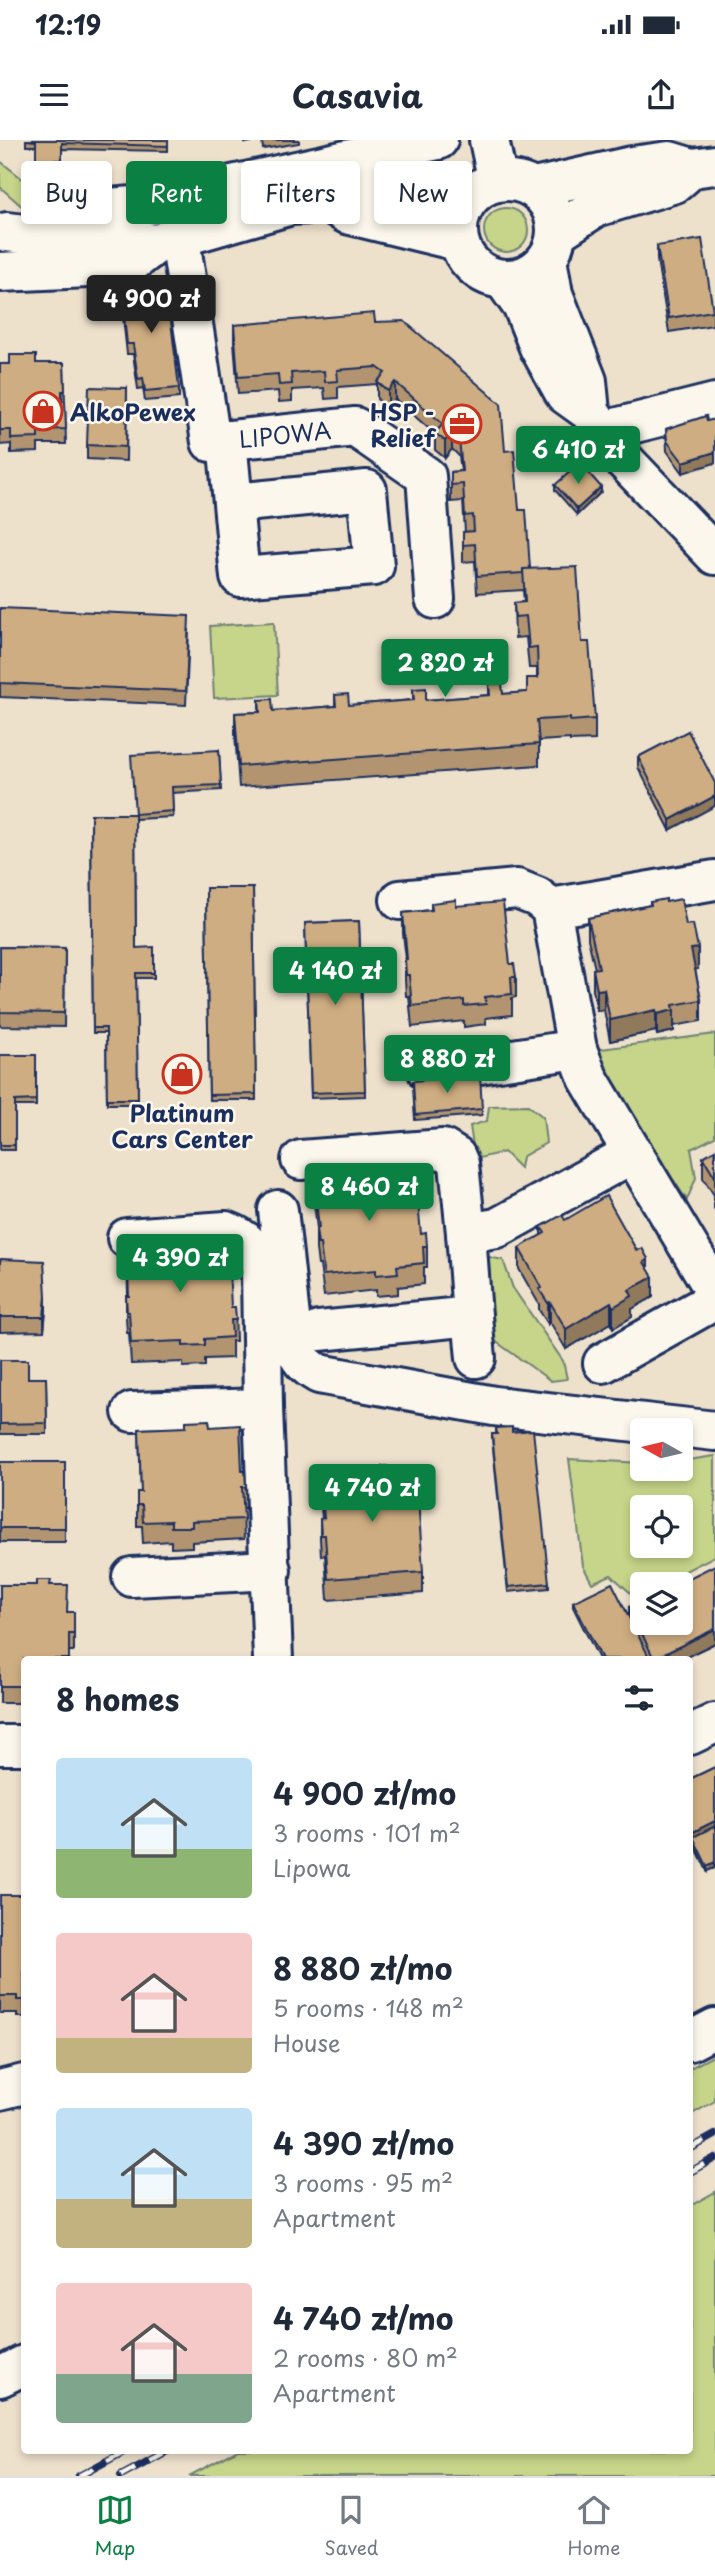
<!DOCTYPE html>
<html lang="en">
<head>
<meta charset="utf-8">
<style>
	body { margin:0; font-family:"Playpen Sans",sans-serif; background:#f6f6f7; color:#1f2937; height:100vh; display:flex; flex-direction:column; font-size:26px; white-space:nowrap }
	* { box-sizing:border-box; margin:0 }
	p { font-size:23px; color:#747a83 }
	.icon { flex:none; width:38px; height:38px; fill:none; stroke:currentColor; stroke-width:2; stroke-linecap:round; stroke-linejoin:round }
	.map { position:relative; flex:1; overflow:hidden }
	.side { position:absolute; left:21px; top:1516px; width:672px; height:798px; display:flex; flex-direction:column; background:#fff; border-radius:7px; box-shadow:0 4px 10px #0003 }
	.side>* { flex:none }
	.top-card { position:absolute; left:21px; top:21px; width:674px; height:63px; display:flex; gap:14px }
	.needle { width:46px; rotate:278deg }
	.controls { position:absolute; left:630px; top:1278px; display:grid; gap:14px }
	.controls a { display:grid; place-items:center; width:63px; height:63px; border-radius:7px; background:#fff; box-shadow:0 4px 10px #0003; font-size:35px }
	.price { position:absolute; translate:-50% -60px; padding:0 16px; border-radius:7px; background:#0b8043; color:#fff; font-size:23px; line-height:46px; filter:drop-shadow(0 2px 4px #0008) }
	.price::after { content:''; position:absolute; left:50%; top:42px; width:21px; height:16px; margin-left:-10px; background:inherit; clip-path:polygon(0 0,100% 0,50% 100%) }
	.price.selected { background:#222; color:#fff }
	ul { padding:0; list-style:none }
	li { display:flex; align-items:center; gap:21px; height:175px; padding:0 35px }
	li span { display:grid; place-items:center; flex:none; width:196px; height:140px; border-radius:7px; color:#555 }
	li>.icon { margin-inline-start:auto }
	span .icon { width:84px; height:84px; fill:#fffc; stroke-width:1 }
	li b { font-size:30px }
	h2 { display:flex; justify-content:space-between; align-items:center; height:84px; padding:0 35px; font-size:30px }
	.chip { padding:0 24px; border-radius:7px; background:#fff; box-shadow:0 4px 10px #0003; font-size:24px; line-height:63px }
	.chip.selected { background:#0b8043; color:#fff }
	.status { display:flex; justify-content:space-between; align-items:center; height:49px; padding:0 35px; background:#fff; direction:ltr }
	.status svg { height:19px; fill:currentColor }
	header { display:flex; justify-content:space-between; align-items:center; height:91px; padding:0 35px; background:#fff; font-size:32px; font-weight:700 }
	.menu { display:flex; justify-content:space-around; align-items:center; height:98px; border-top:2px solid #e0e1e3; background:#fff; font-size:19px; color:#747a83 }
	.menu a { display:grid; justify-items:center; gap:4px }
	.menu .selected { color:#0b8043 }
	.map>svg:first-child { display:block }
	.green { fill:#c6d589; stroke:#708274; stroke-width:2; fill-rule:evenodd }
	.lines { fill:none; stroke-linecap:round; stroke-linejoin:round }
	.minor-casing { stroke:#1b2f5e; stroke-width:44 }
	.minor { stroke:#fbf7ec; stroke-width:38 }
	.rail-casing { stroke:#1b2f5e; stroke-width:8 }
	.rail { stroke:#fbf7ec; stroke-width:5; stroke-dasharray:16; stroke-linecap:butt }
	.wall { fill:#b29570; stroke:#1b2f5e; stroke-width:2 }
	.shaded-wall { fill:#91795b; stroke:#1b2f5e; stroke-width:2 }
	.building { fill:#cfad82; stroke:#1b2f5e; stroke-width:2 }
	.labels { text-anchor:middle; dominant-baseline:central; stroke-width:5; stroke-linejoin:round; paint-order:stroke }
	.poi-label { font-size:23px; font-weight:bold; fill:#1b2f5e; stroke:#fbf7ec; text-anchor:start }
	.street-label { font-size:23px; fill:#1b2f5e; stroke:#fbf7ec }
</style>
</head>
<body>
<div class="status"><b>12:19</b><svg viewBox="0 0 49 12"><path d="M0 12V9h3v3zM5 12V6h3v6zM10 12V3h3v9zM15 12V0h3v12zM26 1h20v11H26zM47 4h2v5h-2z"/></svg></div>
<header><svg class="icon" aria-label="menu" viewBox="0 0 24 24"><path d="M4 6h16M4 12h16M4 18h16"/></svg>Casavia<svg class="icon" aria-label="share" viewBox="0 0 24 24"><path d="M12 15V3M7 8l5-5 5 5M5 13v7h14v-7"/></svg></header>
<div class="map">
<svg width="715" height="2336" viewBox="0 0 715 2336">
	<rect width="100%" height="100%" fill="#eee1cc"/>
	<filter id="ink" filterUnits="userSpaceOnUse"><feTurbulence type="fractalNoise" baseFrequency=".0143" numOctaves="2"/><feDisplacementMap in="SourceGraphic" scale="14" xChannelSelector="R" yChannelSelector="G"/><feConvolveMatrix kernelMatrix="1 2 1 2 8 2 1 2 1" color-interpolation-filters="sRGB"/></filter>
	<g filter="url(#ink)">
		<g class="green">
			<polygon points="0,21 29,44 42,49 44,76 35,78 0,47"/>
			<circle cx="506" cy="90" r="22"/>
			<polygon points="274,482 278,555 214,558 210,486"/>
			<polygon points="715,894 715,997 691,1009 696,1038 687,1060 606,942 593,910"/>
			<polygon points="528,965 543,977 546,1003 522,1017 520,1028 504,1012 475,1019 470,986 487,981 489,966"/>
			<polygon points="489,1117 503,1120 513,1148 563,1221 567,1239 551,1241 495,1201 486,1130"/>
			<path d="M715,1316v100l-55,28h-18v9l-7,4 -24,-22 -19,8 -9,-17 -14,-107 73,4v5h39v-7zM642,1367h39v38h-39z"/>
			<polygon points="715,1915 715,1961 690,1975 690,1928"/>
			<polygon points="715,2052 715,2336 189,2336 238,2310 690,2310 690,2066"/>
		</g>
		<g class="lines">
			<defs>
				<g id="minor">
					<polyline points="489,0 498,42"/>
					<circle cx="507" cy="90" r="49"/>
					<polyline points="534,48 632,26 669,21 692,28 715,25"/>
					<polyline points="330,63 347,74 458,101"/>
					<polyline points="71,71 159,64 200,52 438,0"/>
					<polyline points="7,92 80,100 122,99 156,104 291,65 330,63 346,51 379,50 442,58 471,56"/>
					<polyline points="556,93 596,67 675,43 692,28"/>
					<polyline points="180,99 211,302 355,287 426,336 435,459"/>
					<polyline points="547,119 553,154 587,241 590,272"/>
					<polyline points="0,132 111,127 134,121 156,104"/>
					<polyline points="504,140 523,167 539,207 565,254 590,272 621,317 715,415"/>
					<polyline points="603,291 715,263"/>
					<polyline points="227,300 240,437 374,426 367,350 234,363"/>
					<polyline points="715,740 551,768 577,909 588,938 715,1151"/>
					<polyline points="400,760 517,749 537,757 551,768"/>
					<polyline points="428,932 577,909"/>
					<polyline points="301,1020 443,1009 456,1017 459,1024 466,1093"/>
					<path d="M278,1070l15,134c6,15 12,22 26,30l175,32 221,25"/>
					<path d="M127,1098l99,-7c20,7 30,18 35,38l2,139 10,251"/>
					<polyline points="472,1176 476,1218"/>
					<polyline points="319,1191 472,1176 466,1093 497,1088 633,1013"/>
					<polyline points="603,1223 715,1160"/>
					<polyline points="132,1272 263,1268"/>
					<polyline points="132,1437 271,1430"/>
					<polyline points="690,1595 715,1583"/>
					<polyline points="0,1605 24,1605"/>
					<polyline points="690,1901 715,1888"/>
					<polyline points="0,1950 24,1944"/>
					<polyline points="0,2237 24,2225"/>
				</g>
			</defs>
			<use href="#minor" class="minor-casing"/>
			<use href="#minor" class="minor"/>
			<defs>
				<g id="rail">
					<polyline points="690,2009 715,1995"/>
					<polyline points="690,2032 715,2018"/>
					<polyline points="79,2336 127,2310"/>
					<polyline points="121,2336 169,2310"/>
				</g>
			</defs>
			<use href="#rail" class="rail-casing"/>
			<use href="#rail" class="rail"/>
		</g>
		<g class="wall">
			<polygon points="26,0 168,0 168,11 62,9 62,25 36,25 36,6 26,6"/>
			<polygon points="245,0 299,0 299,3 263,9 262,0 245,3"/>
			<polygon points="657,106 713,171 713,185 669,192 657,120"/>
			<polygon points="121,149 179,248 179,258 145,261 143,248 138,249 133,214 127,214 121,159"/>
			<polygon points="375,182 505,311 519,370 530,429 582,502 595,579 595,600 570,601 570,599 539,601 539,625 239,647 235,594 235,573 259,572 259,560 273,571 335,566 335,555 349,565 413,560 413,549 426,560 489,555 489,544 503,554 527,552 527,538 537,538 537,528 529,528 526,497 515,498 514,463 524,462 523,450 477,453 475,421 463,422 463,392 465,392 463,361 451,362 451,332 461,331 459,316 452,309 445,318 435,310 435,294 395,259 388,268 377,259 377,244 338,247 338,258 325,259 324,248 292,250 292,261 279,262 278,251 238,254 234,202 234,185"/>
			<polygon points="64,223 66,304 38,304 38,312 11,313 11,304 0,305 0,224"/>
			<polygon points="127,248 126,321 87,319 87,305"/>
			<polygon points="706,276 683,333 667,311 666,289"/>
			<polygon points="555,345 601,352 577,375 555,350"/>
			<polygon points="0,468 189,490 186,565 0,557"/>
			<polygon points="688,591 670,690 638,627 638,617"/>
			<polygon points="219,610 221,650 172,653 173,677 135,679 136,808 154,833 154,838 136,838 138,964 107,964 106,893 93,893 91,674 134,674"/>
			<polygon points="206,748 253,748 256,960 209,960"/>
			<polygon points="650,762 666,762 686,785 698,829 695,829 701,860 701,881 674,886 674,891 657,895 656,891 610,901 604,870 597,871 593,850 593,829 595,829 588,799 588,778 650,765"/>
			<polygon points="431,763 456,766 510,824 516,837 516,857 512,858 512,875 486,878 486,884 464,887 464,881 412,887 409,856 406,856 405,840 405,819 406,819 403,794 403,773 431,770"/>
			<polygon points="359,781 365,956 311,958 305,783"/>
			<polygon points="0,807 65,808 64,887 0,886"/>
			<polygon points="0,915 36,915 36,966 15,966 15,1010 0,1010"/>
			<polygon points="413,946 482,969 482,975 415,980"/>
			<polygon points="715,1010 715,1070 714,1068 714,1055 703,1038 703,1017"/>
			<polygon points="343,1032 368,1036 421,1094 427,1106 427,1127 424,1127 424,1144 398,1147 398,1154 376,1156 376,1150 324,1156 320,1125 318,1125 316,1109 316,1089 317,1089 314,1063 314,1042 343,1039"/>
			<polygon points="565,1080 648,1129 653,1157 632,1169 632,1177 613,1188 611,1183 566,1209 550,1182 548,1184 539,1170 539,1164 519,1129 519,1108 541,1095 541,1087"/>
			<polygon points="156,1102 180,1106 231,1167 235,1167 236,1201 232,1201 232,1218 205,1219 205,1226 183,1227 183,1222 131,1224 129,1193 127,1193 126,1177 126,1156 128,1156 127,1110 156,1108"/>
			<polygon points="0,1121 46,1170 44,1191 0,1192"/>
			<polygon points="0,1220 28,1238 46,1238 47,1294 0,1294"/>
			<polygon points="210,1287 242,1331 246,1347 246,1368 243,1368 244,1399 192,1402 192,1407 171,1408 171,1401 143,1403 142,1386 137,1386 137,1352 141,1352 139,1289"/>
			<polygon points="496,1288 512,1292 549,1443 549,1448 508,1452 492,1299 492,1294 496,1294"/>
			<rect x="0" y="1322" width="65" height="80"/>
			<polygon points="382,1326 387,1329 423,1432 423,1453 328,1460 325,1415 321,1416 320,1399 320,1379 322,1379 320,1355 320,1335 353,1336 382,1334"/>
			<polygon points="0,1445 50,1445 67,1472 74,1472 74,1511 69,1511 24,1519 24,1566 22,1566 22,1563 0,1563"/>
			<polygon points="573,1462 629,1476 629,1467 715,1503 682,1519 599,1519 573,1467"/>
			<polygon points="715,1627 707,1731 690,1695 690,1639"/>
			<polygon points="0,1755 24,1755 24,1877 17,1877 17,1873 0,1873"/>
		</g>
		<g class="shaded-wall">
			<polygon points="395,242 395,259 388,268 388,251"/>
			<polygon points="452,292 452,309 445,318 445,301"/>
			<polygon points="715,312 715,323 683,333 683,322"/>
			<polygon points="601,347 601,352 577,375 577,369"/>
			<polygon points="715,656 715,666 670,690 670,680"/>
			<polygon points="698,808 698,829 691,830 691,809"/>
			<polygon points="604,849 604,870 597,871 597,850"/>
			<polygon points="656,870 656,891 610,901 610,880"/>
			<polygon points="674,870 674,891 657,895 657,874"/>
			<polygon points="648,1119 648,1139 653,1137 653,1157 632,1169 632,1177 613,1188 613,1167 629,1150 644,1122"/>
			<polygon points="46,1156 46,1170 44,1191 44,1177"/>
			<polygon points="550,1162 550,1182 548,1184 548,1163"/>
			<polygon points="611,1162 611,1183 566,1209 566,1189"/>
			<polygon points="715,1489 715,1503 682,1519 654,1519"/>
			<polygon points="715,1681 715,1691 693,1697 693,1692"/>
			<polygon points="715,1722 715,1728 707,1731 707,1726"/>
		</g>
		<g class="building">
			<polygon points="26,0 168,0 168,6 62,3 62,20 36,20 36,1"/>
			<polygon points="702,99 713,171 669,178 657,106"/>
			<polygon points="166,140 179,248 145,251 143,238 138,239 133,204 127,204 121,149"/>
			<polygon points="374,173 375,182 404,181 501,264 505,311 514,310 519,370 526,370 530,429 523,429 523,433 477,436 475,404 463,405 463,392 474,391 473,375 465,376 463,344 451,345 451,332 462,331 459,299 452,292 445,301 435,293 443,284 395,242 388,251 377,242 385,233 377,227 337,230 338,241 325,242 324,231 291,233 292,244 279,245 278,234 238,237 234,185"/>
			<polygon points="10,215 36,215 36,223 64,223 65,251 62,251 62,261 65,261 66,289 38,290 38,298 11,299 11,290 0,290 0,224 10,224"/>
			<polygon points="89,247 127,248 126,307 87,305"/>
			<polygon points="706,276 707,281 715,279 715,312 683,322 667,301 666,289"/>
			<polygon points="580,323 601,347 577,369 555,345"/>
			<polygon points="577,427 582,502 589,502 595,579 570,581 570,578 537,580 539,604 239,626 235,573 260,572 259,560 272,559 273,571 336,566 335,555 348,554 349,565 414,560 413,549 426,548 426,560 490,555 489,544 502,543 503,554 527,552 527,538 538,538 537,507 529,508 526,476 515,477 514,463 525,462 523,429"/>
			<polygon points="0,468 189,476 186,551 0,543"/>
			<polygon points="688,591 715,643 715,656 670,680 638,617"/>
			<polygon points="219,610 221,645 172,647 173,671 135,674 131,615"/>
			<polygon points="91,674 135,674 136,808 154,807 154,833 136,833 138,959 107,959 106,888 93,888"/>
			<polygon points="206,748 253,748 256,954 209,955"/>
			<polygon points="666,759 666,762 681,759 686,785 693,784 698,808 691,809 701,860 673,865 674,870 657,874 656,870 610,880 604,849 597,850 593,829 599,828 588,778 651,765 650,762"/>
			<polygon points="456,760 456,766 503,762 510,824 514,824 516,837 511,837 512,854 485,857 486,864 464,866 464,860 412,866 409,835 406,835 405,819 407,819 403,773 432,770 431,763"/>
			<polygon points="359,781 365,951 311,953 305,783"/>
			<polygon points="0,807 65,808 64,873 0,872"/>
			<polygon points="0,915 36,915 36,960 15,961 15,1005 0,1005"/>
			<polygon points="480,935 482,969 415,975 413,941"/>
			<polygon points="715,1010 715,1037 703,1017"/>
			<polygon points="367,1030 368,1036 415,1031 421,1094 426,1093 427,1106 423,1106 424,1123 397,1126 398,1133 376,1135 376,1130 324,1135 320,1104 318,1104 316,1089 319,1088 314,1042 344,1039 343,1032"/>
			<polygon points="606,1056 637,1111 642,1108 648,1119 644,1122 653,1137 629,1150 632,1156 613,1167 611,1162 566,1189 550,1162 548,1163 539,1149 542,1148 519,1108 545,1093 541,1087 562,1075 565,1080"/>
			<polygon points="180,1100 180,1106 228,1105 231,1167 235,1167 236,1180 231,1180 232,1197 205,1199 205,1205 183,1206 183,1201 131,1203 129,1172 127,1172 126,1156 129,1156 127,1110 157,1108 156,1102"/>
			<polygon points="1,1119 44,1121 46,1156 44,1177 0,1177 0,1121"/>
			<polygon points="0,1220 28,1220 28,1238 46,1238 47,1283 0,1284"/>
			<polygon points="209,1280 210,1287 240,1285 242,1331 245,1331 246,1347 242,1347 244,1379 192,1381 192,1387 171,1387 171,1381 143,1382 142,1365 137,1365 137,1352 141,1352 139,1289 186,1287 186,1281"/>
			<polygon points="512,1287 512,1292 533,1290 549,1443 508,1447 492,1294 497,1294 496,1288"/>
			<rect x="0" y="1322" width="65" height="66"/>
			<polygon points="382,1326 387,1326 387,1329 416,1327 423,1432 328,1439 325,1395 321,1395 320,1379 324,1378 320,1335 353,1332 353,1336 383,1334"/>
			<polygon points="715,1425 715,1489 654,1519 629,1467 642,1461 642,1482 681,1482 681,1444 677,1444"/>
			<polygon points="37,1440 51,1440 50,1445 68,1445 67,1472 74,1472 74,1494 69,1494 69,1519 24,1519 24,1549 22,1549 22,1546 0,1546 0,1445 37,1445"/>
			<polygon points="612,1443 650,1519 602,1519 573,1462"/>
			<polygon points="715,1627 715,1681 693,1692 690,1684 690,1639"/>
			<polygon points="715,1686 715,1722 707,1726 693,1697"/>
			<polygon points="0,1755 24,1755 24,1860 17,1860 17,1856 0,1856"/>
		</g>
	</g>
	<defs>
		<symbol id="shop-ring" viewBox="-11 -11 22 22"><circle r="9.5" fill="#fbf7ec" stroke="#c8321e" stroke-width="1.5"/><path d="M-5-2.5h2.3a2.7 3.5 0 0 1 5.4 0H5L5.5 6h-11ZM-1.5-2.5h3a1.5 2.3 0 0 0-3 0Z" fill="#c8321e"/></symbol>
		<symbol id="office-ring" viewBox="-11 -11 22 22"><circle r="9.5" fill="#fbf7ec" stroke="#c8321e" stroke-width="1.5"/><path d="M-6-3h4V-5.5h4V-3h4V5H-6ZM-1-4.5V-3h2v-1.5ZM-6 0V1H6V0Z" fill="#c8321e"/></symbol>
	</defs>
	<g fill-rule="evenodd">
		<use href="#shop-ring" x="21" y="249" width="44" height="44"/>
		<use href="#office-ring" x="440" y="262" width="44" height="44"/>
		<use href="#shop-ring" x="160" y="912" width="44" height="44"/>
	</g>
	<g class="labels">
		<g class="poi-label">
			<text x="70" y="271">AlkoPewex</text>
			<text x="435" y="271" text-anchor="end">HSP -<tspan x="435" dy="26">Relief</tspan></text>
			<text x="182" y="972" text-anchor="middle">Platinum<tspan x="182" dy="26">Cars Center</tspan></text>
		</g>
		<g class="street-label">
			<text transform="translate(285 294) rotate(-6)">LIPOWA</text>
		</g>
	</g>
</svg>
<div class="controls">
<a><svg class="needle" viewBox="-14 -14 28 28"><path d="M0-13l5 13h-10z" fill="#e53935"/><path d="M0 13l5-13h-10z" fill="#747a83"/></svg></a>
<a><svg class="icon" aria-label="locate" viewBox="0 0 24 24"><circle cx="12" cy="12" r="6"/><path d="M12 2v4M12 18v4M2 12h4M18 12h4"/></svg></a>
<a><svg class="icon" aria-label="layers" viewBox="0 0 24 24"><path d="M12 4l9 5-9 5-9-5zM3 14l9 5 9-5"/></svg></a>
</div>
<b class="price selected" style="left:151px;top:195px">4 900 zł</b>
<b class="price" style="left:578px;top:346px">6 410 zł</b>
<b class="price" style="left:445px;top:559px">2 820 zł</b>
<b class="price" style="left:335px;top:867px">4 140 zł</b>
<b class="price" style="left:447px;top:955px">8 880 zł</b>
<b class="price" style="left:369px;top:1083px">8 460 zł</b>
<b class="price" style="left:180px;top:1154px">4 390 zł</b>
<b class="price" style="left:372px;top:1384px">4 740 zł</b>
<div class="top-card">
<a class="chip">Buy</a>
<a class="chip selected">Rent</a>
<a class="chip">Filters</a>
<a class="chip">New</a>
</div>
<section class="side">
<h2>8 homes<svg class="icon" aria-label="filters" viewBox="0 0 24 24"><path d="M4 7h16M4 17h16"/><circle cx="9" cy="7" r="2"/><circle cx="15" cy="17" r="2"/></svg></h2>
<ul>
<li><span style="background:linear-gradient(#bfe0f5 65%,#8fb573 0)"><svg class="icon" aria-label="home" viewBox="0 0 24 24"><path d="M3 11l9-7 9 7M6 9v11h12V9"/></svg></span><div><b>4 900 zł/mo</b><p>3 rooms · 101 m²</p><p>Lipowa</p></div></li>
<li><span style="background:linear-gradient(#f6c9c9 75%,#c2b280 0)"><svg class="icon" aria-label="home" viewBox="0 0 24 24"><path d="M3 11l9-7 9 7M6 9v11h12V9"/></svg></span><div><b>8 880 zł/mo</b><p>5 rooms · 148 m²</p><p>House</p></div></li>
<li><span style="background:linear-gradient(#bfe0f5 65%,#c2b280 0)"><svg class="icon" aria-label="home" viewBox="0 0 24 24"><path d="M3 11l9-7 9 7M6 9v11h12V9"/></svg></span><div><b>4 390 zł/mo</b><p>3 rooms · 95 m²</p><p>Apartment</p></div></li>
<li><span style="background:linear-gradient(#f6c9c9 65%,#7fa58c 0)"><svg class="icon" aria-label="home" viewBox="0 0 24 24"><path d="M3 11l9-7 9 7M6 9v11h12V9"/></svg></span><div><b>4 740 zł/mo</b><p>2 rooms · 80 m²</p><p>Apartment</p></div></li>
</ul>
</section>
</div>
<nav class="menu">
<a class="selected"><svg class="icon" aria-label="map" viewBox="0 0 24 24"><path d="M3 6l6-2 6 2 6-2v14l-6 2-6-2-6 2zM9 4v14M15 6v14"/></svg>Map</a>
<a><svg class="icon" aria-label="saved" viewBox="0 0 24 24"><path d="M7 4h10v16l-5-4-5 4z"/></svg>Saved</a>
<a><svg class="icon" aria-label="home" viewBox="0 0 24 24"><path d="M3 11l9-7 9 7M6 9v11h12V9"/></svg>Home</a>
</nav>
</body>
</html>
